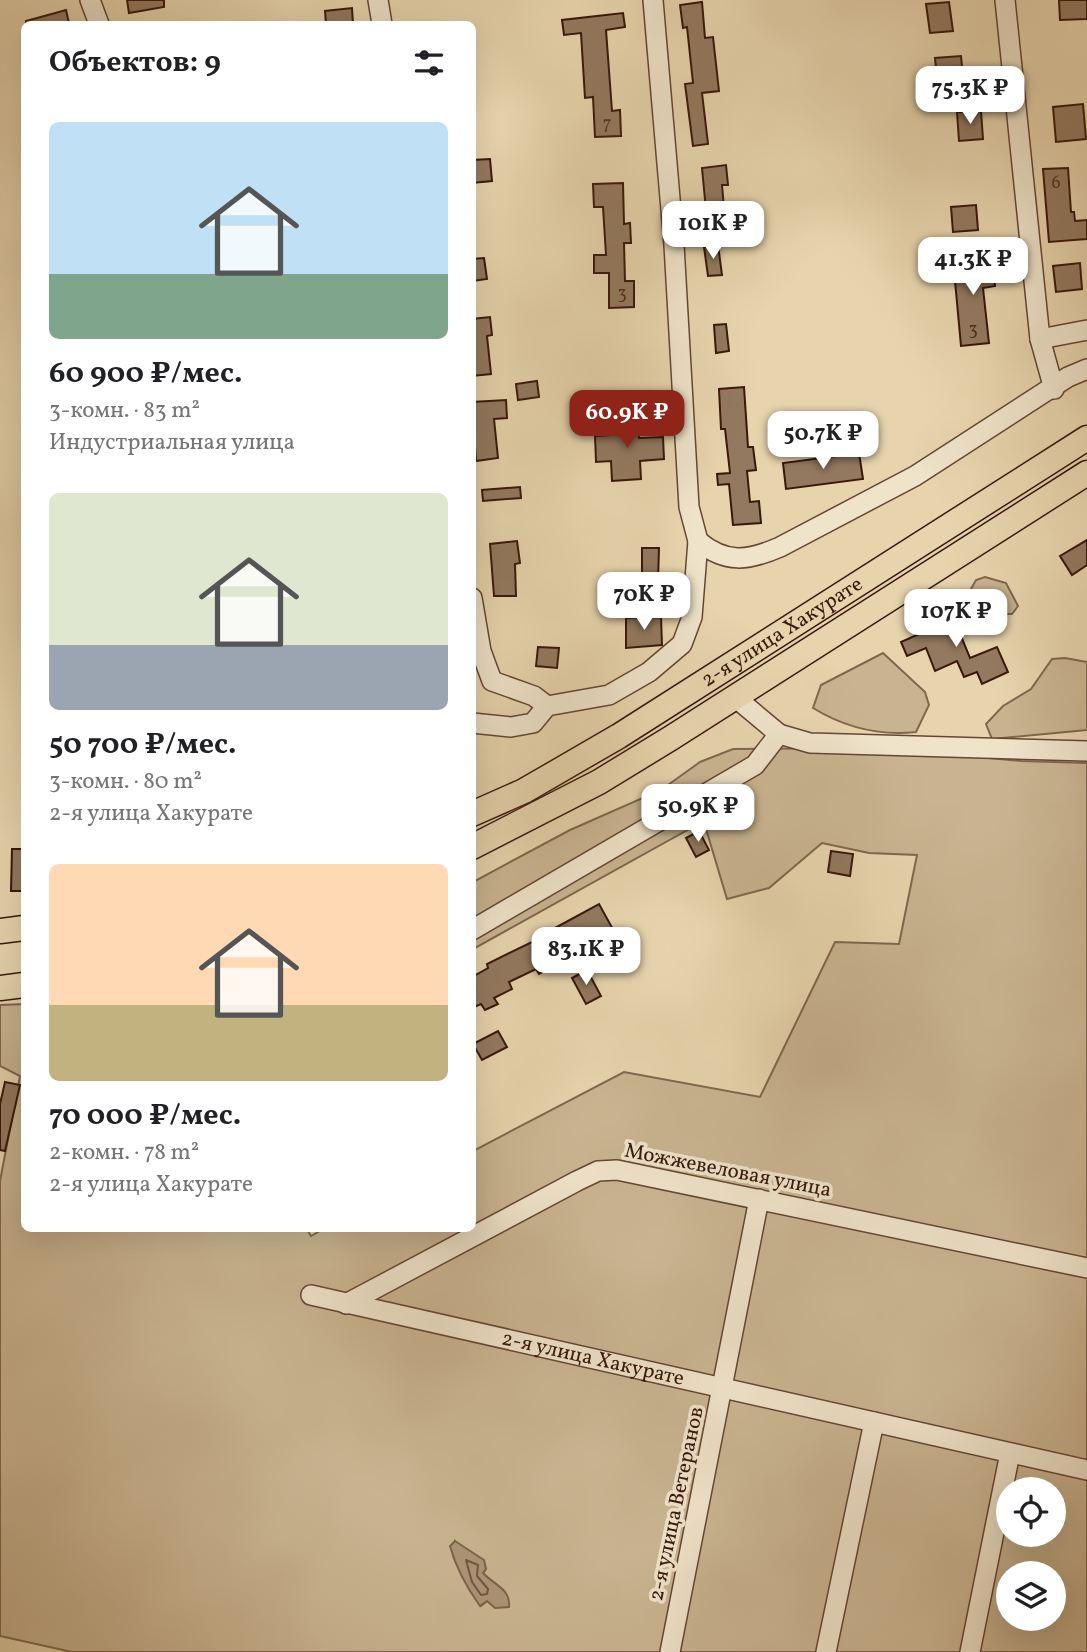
<!DOCTYPE html>
<html lang="ru">
<head>
<meta charset="utf-8">
<style>
	body { margin:0; font-family:Vollkorn,serif; background:#f6f6f6; color:#202124; height:100vh; display:flex; flex-direction:column; font-size:26px; white-space:nowrap }
	* { box-sizing:border-box; margin:0 }
	p { font-size:23px; color:#757577 }
	.icon { flex:none; width:38px; height:38px; fill:none; stroke:currentColor; stroke-width:2; stroke-linecap:round; stroke-linejoin:round }
	.map { position:relative; flex:1; overflow:hidden }
	.sheet { position:absolute; left:21px; top:21px; width:455px; height:1211px; display:flex; flex-direction:column; background:#fff; border-radius:10px; box-shadow:0 7px 28px #0002 }
	.sheet>* { flex:none }
	.buttons { position:absolute; left:996px; top:1477px; display:grid; gap:14px }
	.buttons a { display:grid; place-items:center; width:70px; height:70px; border-radius:50%; background:#fff; box-shadow:0 7px 28px #0002; font-size:35px }
	.price { position:absolute; translate:-50% -60px; padding:0 16px; border-radius:14px; background:#fff; color:#222; font-size:23px; line-height:46px; filter:drop-shadow(0 2px 4px #0008) }
	.price::after { content:''; position:absolute; left:50%; top:42px; width:21px; height:16px; margin-left:-10px; background:inherit; clip-path:polygon(0 0,100% 0,50% 100%) }
	.price.active { background:#8f2418; color:#fff }
	ul { padding:0; list-style:none }
	li { display:grid; align-content:center; gap:14px; height:371px; padding:0 28px }
	li span { display:grid; place-items:center; height:217px; border-radius:10px; color:#555 }
	li>.icon { margin-inline-start:auto }
	span .icon { width:126px; height:126px; fill:#fffc; stroke-width:1 }
	li b { font-size:30px }
	h2 { display:flex; justify-content:space-between; align-items:center; height:84px; padding:0 28px; font-size:30px }
	.map>svg:first-child { display:block }
	.green { fill:#c9b491; stroke:#81664e; stroke-width:2; fill-rule:evenodd }
	.water { fill:#ac9476; stroke:#7e624b; stroke-width:2 }
	.lines { fill:none; stroke-linecap:round; stroke-linejoin:round }
	.shore { stroke:#725640; stroke-width:2 }
	.building { fill:#93795f; stroke:#39170a; stroke-width:2 }
	.minor-casing { stroke:#644633; stroke-width:22 }
	.major-casing { stroke:#39170a; stroke-width:27 }
	.minor { stroke:#efe3ca; stroke-width:19 }
	.major { stroke:#e7d4ad; stroke-width:24 }
	.labels { text-anchor:middle; dominant-baseline:central; stroke-width:7; stroke-linejoin:round; paint-order:stroke }
	.number-label { font-size:18px; fill:#50301f }
	.street-label { font-size:21px; fill:#39170a; stroke:#efe3ca }
</style>
</head>
<body>
<div class="map">
<svg width="1087" height="1652" viewBox="0 0 1087 1652">
	<rect width="100%" height="100%" fill="#e7d4ad"/>
	<filter id="stains"><feTurbulence type="fractalNoise" baseFrequency=".00286" numOctaves="4"/><feColorMatrix values="0 0 0 0 .2 0 0 0 0 .09 0 0 0 0 .02 0 0 0 .5 -.17"/></filter>
	<radialGradient id="worn" r=".72"><stop offset=".6" stop-color="#630" stop-opacity="0"/><stop offset="1" stop-color="#630" stop-opacity=".3"/></radialGradient>
	<g class="green">
		<polygon points="985,577 1006,583 1018,606 1012,614 987,614 968,594 976,580"/>
		<path d="M883,653l42,39 4,13 -13,27c-38,4 -72,-5 -103,-24l8,-23z"/>
		<polygon points="1065,658 1087,662 1087,730 992,739 986,724 1003,706 1031,689 1052,659"/>
		<path d="M882,748l139,13 66,2v889h-1015l-72,-16v-455l20,-105 -20,-10v-61l24,-1v224h282l5,8 14,-8h147l1,-77 151,-79 136,25 75,-155 64,2 18,-89 -48,-2 -47,-10 -53,45 -42,11 -21,-70 -13,-2 -220,122v-67l97,-52 91,-40 39,-28 33,-13zM1008,1489h46v46h-46zM455,1541l31,28 -3,4 11,12 -7,16 -6,5 -28,-50zM1008,1573h46v46h-46z"/>
	</g>
	<path class="water" d="M455,1541l29,19 2,9 -3,4c11,12 28,16 26,34l-14,1 -8,-7 -7,5c-13,-18 -24,-38 -30,-60z"/>
	<g class="lines">
		<polygon class="shore" points="466,1560 478,1565 477,1576 488,1589 487,1594 481,1595 472,1582"/>
	</g>
	<g class="building">
		<polygon points="127,0 164,0 164,7 129,13"/>
		<polygon points="1059,0 1087,0 1087,19 1060,20"/>
		<polygon points="702,2 705,38 713,37 719,91 702,93 708,144 693,146 685,84 693,83 687,27 683,28 680,5"/>
		<polygon points="949,2 953,31 930,33 926,4"/>
		<polygon points="352,8 353,24 326,24 325,11"/>
		<polygon points="66,10 69,23 26,24 26,21"/>
		<polygon points="623,13 625,27 606,30 612,111 620,110 621,136 595,137 593,97 585,98 581,33 564,35 562,20"/>
		<polygon points="961,56 964,88 938,90 935,58"/>
		<polygon points="1083,104 1086,139 1056,142 1053,107"/>
		<polygon points="981,111 983,139 959,141 957,112"/>
		<polygon points="490,159 492,181 472,183 472,160"/>
		<polygon points="726,165 728,185 722,185 724,208 706,210 702,168"/>
		<polygon points="1068,168 1071,212 1074,212 1075,221 1087,220 1087,239 1049,242 1043,169"/>
		<polygon points="623,183 624,224 630,223 631,243 624,243 625,281 634,281 634,307 609,308 609,273 594,273 594,255 606,255 603,207 594,207 593,184"/>
		<polygon points="976,205 978,230 953,232 951,207"/>
		<polygon points="718,245 722,275 708,276 704,247"/>
		<polygon points="992,255 995,286 983,288 989,343 961,346 953,259"/>
		<polygon points="484,258 487,279 472,281 472,259"/>
		<polygon points="1080,263 1082,289 1056,292 1053,266"/>
		<polygon points="490,317 492,335 487,336 491,374 472,376 472,319"/>
		<polygon points="726,324 729,351 716,353 714,325"/>
		<polygon points="537,381 539,397 518,400 516,384"/>
		<polygon points="744,387 748,447 753,447 756,470 747,471 750,502 759,501 761,523 733,525 729,484 718,485 717,474 730,473 725,429 721,429 719,389"/>
		<polygon points="506,400 507,418 494,419 498,458 476,461 472,402"/>
		<polygon points="628,418 629,424 638,424 639,438 663,437 664,459 640,461 641,479 612,481 611,461 596,462 595,436 610,435 609,419"/>
		<polygon points="859,453 863,479 786,489 783,463"/>
		<polygon points="520,487 521,498 483,501 482,490"/>
		<polygon points="1087,540 1087,565 1072,575 1060,556"/>
		<polygon points="517,541 520,563 515,564 516,596 494,596 490,544"/>
		<polygon points="642,548 659,548 658,581 642,581"/>
		<polygon points="965,605 973,623 958,629 970,658 997,647 1008,672 982,684 977,672 964,677 957,661 935,671 926,648 907,656 901,642 955,618 952,610"/>
		<polygon points="661,617 662,645 626,648 626,618"/>
		<polygon points="538,647 559,648 557,668 536,666"/>
		<polygon points="699,831 709,850 696,857 686,838"/>
		<polygon points="12,849 24,849 24,891 11,891"/>
		<polygon points="831,851 853,854 850,876 828,872"/>
		<polygon points="599,904 615,933 572,957 555,928"/>
		<polygon points="536,940 550,968 539,974 536,969 509,982 512,989 494,998 498,1004 485,1010 481,1004 472,1008 472,977 488,968 487,964"/>
		<polygon points="587,970 601,996 586,1004 572,978"/>
		<polygon points="498,1031 507,1047 482,1060 473,1044"/>
		<polygon points="5,1082 20,1085 5,1151 0,1150 0,1104"/>
	</g>
	<g class="lines">
		<defs>
			<g id="minor">
				<polyline points="90,0 99,24"/>
				<polyline points="378,0 382,24"/>
				<polyline points="653,0 674,245 689,507 698,541"/>
				<polyline points="1005,0 1040,339 1054,389"/>
				<polyline points="1040,339 1087,330"/>
				<polyline points="472,598 481,651 492,681 534,696 547,706"/>
				<path d="M472,723l39,4 22,-4 14,-17 62,-11 40,-23 33,-28 10,-27 6,-76c28,23 50,20 82,6l135,-71 153,-99 19,-8"/>
				<polyline points="779,734 810,743 1087,751"/>
				<polyline points="472,930 755,765 779,734 736,698"/>
				<path id="s1" d="M311,1295l776,175"/>
				<polyline points="346,1304 577,1181 598,1171 617,1170 1087,1268"/>
				<polyline points="670,1652 759,1199"/>
				<polyline points="826,1652 874,1422"/>
				<polyline points="970,1652 1010,1453"/>
			</g>
			<g id="major">
				<path id="s2" d="M472,814l52,-23 95,-55 468,-298"/>
				<polyline points="472,847 599,782 671,738 1087,473"/>
				<polyline points="0,931 24,928"/>
				<polyline points="0,988 24,985"/>
			</g>
		</defs>
		<use href="#minor" class="minor-casing"/>
		<use href="#major" class="major-casing"/>
		<use href="#minor" class="minor"/>
		<use href="#major" class="major"/>
	</g>
	<g class="labels">
		<g class="number-label">
			<text x="607" y="124">7</text>
			<text x="1056" y="183">6</text>
			<text x="622" y="294">3</text>
			<text x="973" y="330">3</text>
		</g>
		<g class="street-label">
			<text stroke="none"><textPath href="#s2" startOffset="360">2-я улица Хакурате</textPath></text>
			<text transform="translate(728 1171) rotate(11)">Можжевеловая улица</text>
			<text stroke="none"><textPath href="#s1" startOffset="289">2-я улица Хакурате</textPath></text>
			<text transform="translate(677 1504) rotate(-78)">2-я улица Ветеранов</text>
		</g>
	</g>
	<rect width="100%" height="100%" filter="url(#stains)"/>
	<rect width="100%" height="100%" fill="url(#worn)"/>
</svg>
<div class="buttons">
<a><svg class="icon" aria-label="locate" viewBox="0 0 24 24"><circle cx="12" cy="12" r="6"/><path d="M12 2v4M12 18v4M2 12h4M18 12h4"/></svg></a>
<a><svg class="icon" aria-label="layers" viewBox="0 0 24 24"><path d="M12 4l9 5-9 5-9-5zM3 14l9 5 9-5"/></svg></a>
</div>
<b class="price" style="left:970px;top:126px">75.3K ₽</b>
<b class="price" style="left:713px;top:261px">101K ₽</b>
<b class="price" style="left:973px;top:297px">41.3K ₽</b>
<b class="price active" style="left:627px;top:450px">60.9K ₽</b>
<b class="price" style="left:823px;top:471px">50.7K ₽</b>
<b class="price" style="left:644px;top:632px">70K ₽</b>
<b class="price" style="left:956px;top:649px">107K ₽</b>
<b class="price" style="left:698px;top:844px">50.9K ₽</b>
<b class="price" style="left:586px;top:987px">83.1K ₽</b>
<section class="sheet">
<h2>Объектов: 9<svg class="icon" aria-label="filters" viewBox="0 0 24 24"><path d="M4 7h16M4 17h16"/><circle cx="9" cy="7" r="2"/><circle cx="15" cy="17" r="2"/></svg></h2>
<ul>
<li><span style="background:linear-gradient(#bfe0f5 70%,#7fa58c 0)"><svg class="icon" aria-label="home" viewBox="0 0 24 24"><path d="M3 11l9-7 9 7M6 9v11h12V9"/></svg></span><div><b>60 900 ₽/мес.</b><p>3-комн. · 83 m²</p><p>Индустриальная улица</p></div></li>
<li><span style="background:linear-gradient(#dfe7d0 70%,#9aa5b1 0)"><svg class="icon" aria-label="home" viewBox="0 0 24 24"><path d="M3 11l9-7 9 7M6 9v11h12V9"/></svg></span><div><b>50 700 ₽/мес.</b><p>3-комн. · 80 m²</p><p>2-я улица Хакурате</p></div></li>
<li><span style="background:linear-gradient(#ffd9b3 65%,#c2b280 0)"><svg class="icon" aria-label="home" viewBox="0 0 24 24"><path d="M3 11l9-7 9 7M6 9v11h12V9"/></svg></span><div><b>70 000 ₽/мес.</b><p>2-комн. · 78 m²</p><p>2-я улица Хакурате</p></div></li>
</ul>
</section>
</div>
</body>
</html>
